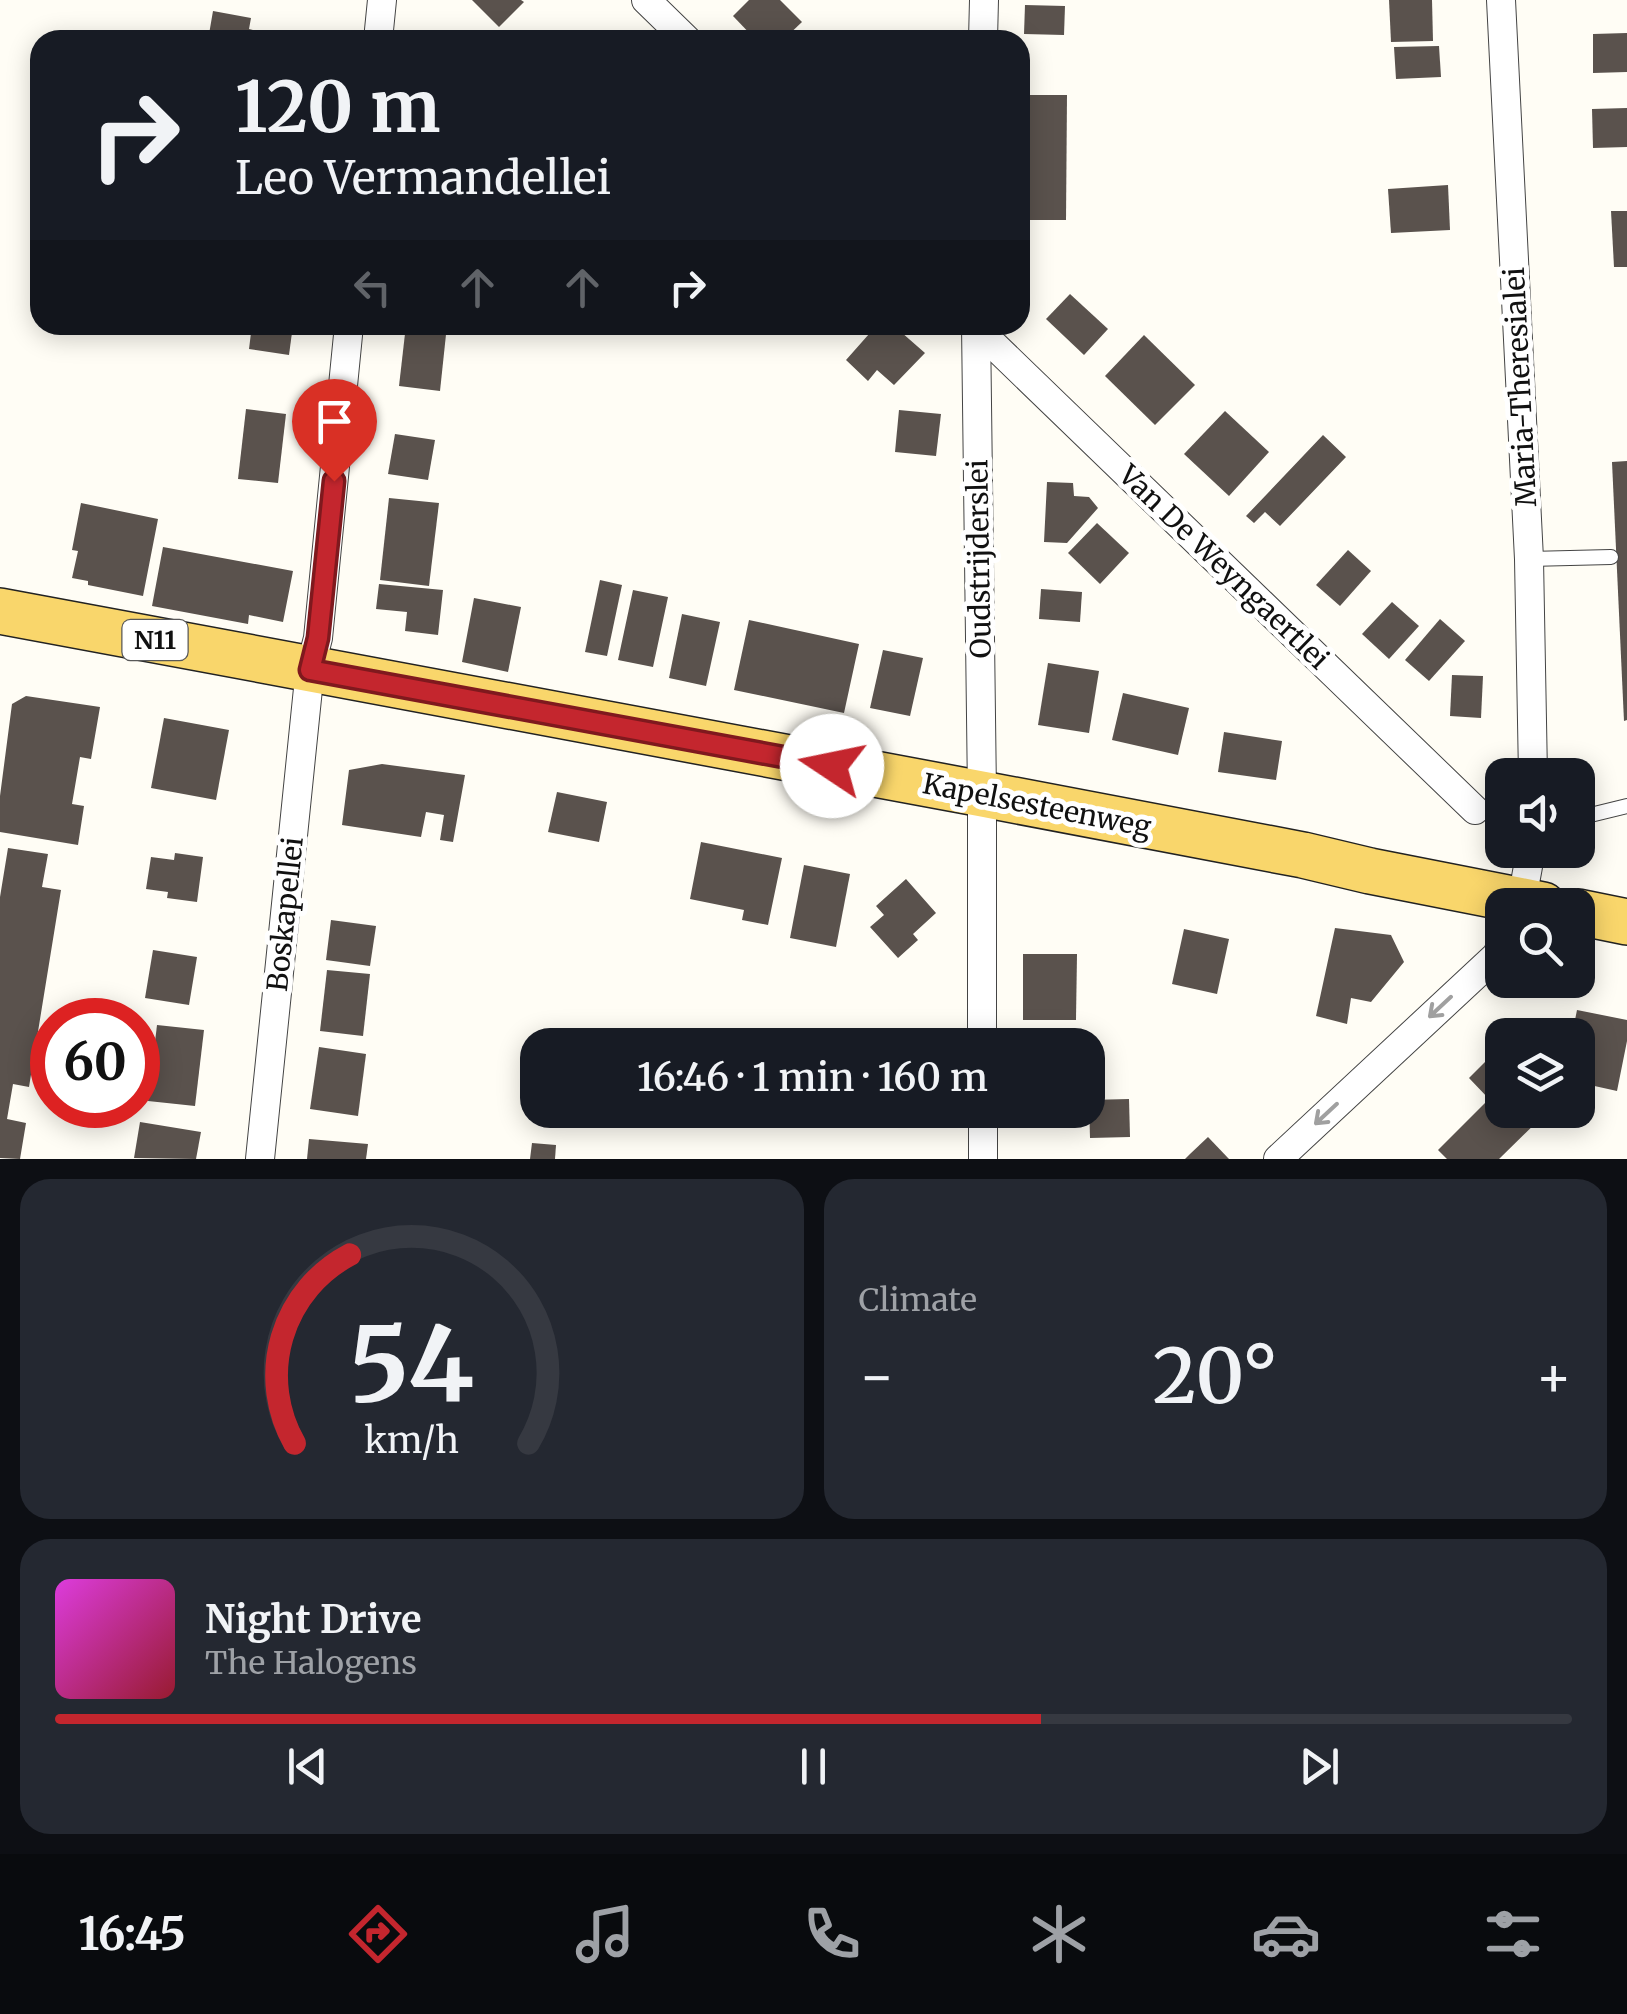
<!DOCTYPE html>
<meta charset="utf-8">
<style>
body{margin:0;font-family:Merriweather,serif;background:#242831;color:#f1f3f6;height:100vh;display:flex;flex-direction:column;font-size:38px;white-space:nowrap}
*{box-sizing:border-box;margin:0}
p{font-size:32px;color:#9ea1a6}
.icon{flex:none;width:55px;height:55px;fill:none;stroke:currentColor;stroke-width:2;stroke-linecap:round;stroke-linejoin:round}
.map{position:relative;height:1159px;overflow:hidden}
.side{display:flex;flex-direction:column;gap:20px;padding:20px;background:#0d0f14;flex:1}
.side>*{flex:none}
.top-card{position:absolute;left:30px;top:30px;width:1000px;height:305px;border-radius:30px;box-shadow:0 5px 25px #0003;background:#171b24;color:#f1f3f6;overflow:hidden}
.tools{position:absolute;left:1485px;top:758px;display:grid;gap:20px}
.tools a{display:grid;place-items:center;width:110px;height:110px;border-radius:20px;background:#171b24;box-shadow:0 5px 25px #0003;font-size:50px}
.speed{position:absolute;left:30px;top:998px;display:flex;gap:20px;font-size:50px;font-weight:700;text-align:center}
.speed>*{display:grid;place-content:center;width:130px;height:130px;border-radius:50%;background:#171b24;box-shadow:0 5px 25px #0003;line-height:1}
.speed .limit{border:15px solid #d22;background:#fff;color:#111}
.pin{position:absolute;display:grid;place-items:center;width:85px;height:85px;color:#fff;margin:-102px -42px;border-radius:50% 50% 50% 0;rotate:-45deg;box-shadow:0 0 10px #0007}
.pin .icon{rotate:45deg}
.me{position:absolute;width:110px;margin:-55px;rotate:281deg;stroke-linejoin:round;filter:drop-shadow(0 0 8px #0008)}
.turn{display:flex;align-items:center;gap:35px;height:210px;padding:0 40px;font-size:45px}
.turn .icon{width:130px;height:130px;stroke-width:2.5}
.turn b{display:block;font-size:70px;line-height:85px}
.lanes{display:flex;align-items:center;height:95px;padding:0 40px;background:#0003;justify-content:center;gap:50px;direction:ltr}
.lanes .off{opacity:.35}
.big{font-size:75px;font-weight:600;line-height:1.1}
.side .card{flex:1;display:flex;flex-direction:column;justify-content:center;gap:15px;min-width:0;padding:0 35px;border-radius:30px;background:#242831}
.side .dial{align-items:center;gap:0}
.dial svg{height:260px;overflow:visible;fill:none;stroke:#363941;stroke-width:7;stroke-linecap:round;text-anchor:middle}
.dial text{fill:#f1f3f6;stroke:none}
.song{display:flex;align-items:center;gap:30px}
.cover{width:120px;height:120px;border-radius:15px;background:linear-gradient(135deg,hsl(300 70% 55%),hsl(350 70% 35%))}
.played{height:10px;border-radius:5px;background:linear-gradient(90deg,#c4262e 65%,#363941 65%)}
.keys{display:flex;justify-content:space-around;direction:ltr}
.heat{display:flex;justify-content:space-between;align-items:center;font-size:55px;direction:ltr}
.side .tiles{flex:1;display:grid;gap:20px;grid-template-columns:1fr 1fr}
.card:last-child{grid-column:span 2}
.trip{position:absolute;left:520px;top:1028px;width:585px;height:100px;border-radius:30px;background:#171b24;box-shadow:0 5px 25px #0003;font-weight:600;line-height:100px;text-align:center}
.menu{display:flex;height:160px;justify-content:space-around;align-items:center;background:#090b0e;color:#9ea1a6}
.menu .icon{width:70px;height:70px}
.menu .current{color:#c4262e}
.menu b{font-size:45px;color:#f1f3f6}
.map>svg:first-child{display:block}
.building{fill:#5a524d}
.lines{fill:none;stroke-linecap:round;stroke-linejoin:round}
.lane-casing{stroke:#444;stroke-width:16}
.street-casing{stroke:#444;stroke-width:30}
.primary-casing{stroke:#222;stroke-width:48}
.lane{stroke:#fff;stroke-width:14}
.street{stroke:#fff;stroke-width:28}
.primary{stroke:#f9d66b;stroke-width:45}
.oneway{stroke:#a0a0a0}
.route-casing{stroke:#7f191e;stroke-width:25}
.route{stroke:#c4262e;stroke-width:18}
.labels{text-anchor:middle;stroke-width:10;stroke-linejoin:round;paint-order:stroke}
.shield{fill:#fff;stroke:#585858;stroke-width:2.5}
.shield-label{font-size:25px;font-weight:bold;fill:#111}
.street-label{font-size:28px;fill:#111;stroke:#fff}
</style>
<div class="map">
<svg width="1627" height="1159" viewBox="0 0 1627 1159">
<rect width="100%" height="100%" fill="#fffdf5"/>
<g class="building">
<polygon points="472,0 521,0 524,2 499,27"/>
<polygon points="749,0 780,0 802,22 783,40 756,40 733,16"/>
<polygon points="1389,0 1432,0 1433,41 1391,42"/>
<polygon points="1025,5 1065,6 1064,35 1024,34"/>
<polygon points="213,11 251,18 249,29 293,40 208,40"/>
<polygon points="1627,33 1627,72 1593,73 1593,34"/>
<polygon points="1439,46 1441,77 1396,79 1394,47"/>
<polygon points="1025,95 1067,95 1066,220 1025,220"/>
<polygon points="1627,108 1627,147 1593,148 1592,109"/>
<polygon points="1448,185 1450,230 1391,233 1388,189"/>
<polygon points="1611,211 1627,211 1627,267 1614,267"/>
<polygon points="1070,294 1108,329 1084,355 1046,319"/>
<polygon points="252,325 293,325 289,355 249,349"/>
<polygon points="406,325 447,325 440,391 399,386"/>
<polygon points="877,325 893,325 925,353 894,385 877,370 868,381 846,360"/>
<polygon points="1144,335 1195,385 1155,425 1105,376"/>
<polygon points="246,409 286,414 278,483 238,479"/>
<polygon points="899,410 941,414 936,456 895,452"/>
<polygon points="1225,411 1269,452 1229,496 1184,454"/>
<polygon points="395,434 435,440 428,480 388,474"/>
<polygon points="1323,435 1346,457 1280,526 1265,512 1254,523 1246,516"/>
<polygon points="1627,461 1627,720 1624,721 1612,462"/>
<polygon points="1047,482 1073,483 1074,496 1089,497 1098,508 1067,543 1044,542"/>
<polygon points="389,498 439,503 429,586 380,580"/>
<polygon points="81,503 158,519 143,596 88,585 88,581 72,578 78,551 72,550"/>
<polygon points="1097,523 1129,553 1100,584 1068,553"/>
<polygon points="163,547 293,571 283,622 249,615 248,624 152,606"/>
<polygon points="1348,550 1371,571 1340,606 1316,585"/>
<polygon points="600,580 622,585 607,656 585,652"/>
<polygon points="379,584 443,590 438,635 405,631 407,612 376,609"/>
<polygon points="1041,589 1082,592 1080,622 1039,619"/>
<polygon points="633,590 668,597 653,667 618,660"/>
<polygon points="474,598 521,607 508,672 462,662"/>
<polygon points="1392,602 1419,626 1389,659 1362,634"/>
<polygon points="682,614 720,622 706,686 669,678"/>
<polygon points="1440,619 1465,641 1429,681 1405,660"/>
<polygon points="749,620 859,644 844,713 734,690"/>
<polygon points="883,650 923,658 910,716 870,708"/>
<polygon points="1048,663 1099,671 1089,733 1038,725"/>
<polygon points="1452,675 1483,676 1481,718 1450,716"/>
<polygon points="1123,693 1189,708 1178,755 1112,740"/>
<polygon points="26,696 100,707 91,759 80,757 72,804 84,806 78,845 0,832 0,796 12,704"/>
<polygon points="164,718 229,730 216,800 151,788"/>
<polygon points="1224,732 1282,741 1276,780 1218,772"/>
<polygon points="382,764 465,775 453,842 440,840 444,815 426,812 421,837 342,825 349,770"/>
<polygon points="557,792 607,802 599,842 548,832"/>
<polygon points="701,842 782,858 768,925 742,920 744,910 690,899"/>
<polygon points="8,848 48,854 42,887 61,890 29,1087 13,1084 7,1119 26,1123 20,1159 0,1158 0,897"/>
<polygon points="175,853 203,857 197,902 167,898 168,892 146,889 151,857 174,860"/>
<polygon points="804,865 850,874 836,947 790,938"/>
<polygon points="906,879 936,913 913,934 918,940 898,958 870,927 884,915 876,906"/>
<polygon points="331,920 376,926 370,966 326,960"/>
<polygon points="1335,928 1391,935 1404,962 1371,1002 1351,998 1347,1024 1316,1016"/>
<polygon points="1184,929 1229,939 1217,994 1172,984"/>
<polygon points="153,950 197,957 189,1005 145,998"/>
<polygon points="1023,954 1077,954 1076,1020 1023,1020"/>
<polygon points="327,970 370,974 363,1036 320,1031"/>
<polygon points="1577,1010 1627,1020 1627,1041 1617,1091 1581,1083 1586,1061 1578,1059 1578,1035 1572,1035"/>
<polygon points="157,1025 204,1030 195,1106 148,1101"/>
<polygon points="319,1047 366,1054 358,1116 310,1109"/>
<polygon points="1489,1058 1502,1072 1502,1110 1539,1110 1544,1115 1499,1159 1447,1159 1438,1150 1489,1099 1469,1078"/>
<polygon points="1129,1099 1130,1137 1090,1138 1089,1100"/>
<polygon points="873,1110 931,1110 931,1123 873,1122"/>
<polygon points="140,1122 201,1132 196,1159 134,1158"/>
<polygon points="1208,1137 1229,1159 1185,1159 1190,1154"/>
<polygon points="309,1139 368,1144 366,1159 307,1159"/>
<polygon points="532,1143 556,1145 555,1159 530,1159"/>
</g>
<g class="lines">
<defs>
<g id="lane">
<polyline points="1529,559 1611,557"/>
<polyline points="1578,818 1627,806"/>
</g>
<g id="street">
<polyline points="646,0 687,40"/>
<polyline points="1501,0 1529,559 1533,775"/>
<polyline points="378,40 382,0"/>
<polyline points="983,40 984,0"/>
<polyline points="973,325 1475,810"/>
<polyline points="976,325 982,794 982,1045"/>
<polyline points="1521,905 1531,850"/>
<polyline points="983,1110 983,1159"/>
<polyline points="260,1159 310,669 318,638 349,325"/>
<polyline points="1278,1159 1497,955 1502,943"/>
</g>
<g id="primary">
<polyline points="0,611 982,794 1303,855 1370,871 1543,905"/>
<polyline points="1578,912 1627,922"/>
</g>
</defs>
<use href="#lane" class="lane-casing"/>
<use href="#street" class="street-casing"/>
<use href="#primary" class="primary-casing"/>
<use href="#lane" class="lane"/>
<use href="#street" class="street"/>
<use href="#primary" class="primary"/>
</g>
<defs><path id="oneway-shaft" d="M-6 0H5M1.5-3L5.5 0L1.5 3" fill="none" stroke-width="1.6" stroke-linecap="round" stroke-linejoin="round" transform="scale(2.5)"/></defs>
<g class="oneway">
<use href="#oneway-shaft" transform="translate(1440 1007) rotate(137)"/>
<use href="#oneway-shaft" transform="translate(1326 1114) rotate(137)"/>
</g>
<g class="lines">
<defs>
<polyline id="route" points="334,481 318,638 310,670 832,766"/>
</defs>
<use href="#route" class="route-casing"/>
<use href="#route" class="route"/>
</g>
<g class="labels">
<rect class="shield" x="122.5" y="620" width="65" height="40" rx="8"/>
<g class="shield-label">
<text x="155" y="649">N11</text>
</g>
<g class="street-label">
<text transform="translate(1520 387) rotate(-93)" y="10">Maria-Theresialei</text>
<text transform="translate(979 559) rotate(-91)" y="10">Oudstrijderslei</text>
<text transform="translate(1224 567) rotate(44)" y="10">Van De Weyngaertlei</text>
<text transform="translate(1037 805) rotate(11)" y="10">Kapelsesteenweg</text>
<text transform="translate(285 914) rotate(-84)" y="10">Boskapellei</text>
</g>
</g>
</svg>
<div class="tools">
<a><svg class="icon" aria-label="sound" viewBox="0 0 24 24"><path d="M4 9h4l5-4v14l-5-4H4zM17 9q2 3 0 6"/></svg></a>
<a><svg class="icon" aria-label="search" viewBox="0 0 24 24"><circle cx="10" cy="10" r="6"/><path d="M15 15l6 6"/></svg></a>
<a><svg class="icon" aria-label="layers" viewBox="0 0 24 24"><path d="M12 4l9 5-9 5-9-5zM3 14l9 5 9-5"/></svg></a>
</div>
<div class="speed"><div class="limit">60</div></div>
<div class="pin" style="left:334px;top:481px;background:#d93025"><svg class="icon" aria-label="arrive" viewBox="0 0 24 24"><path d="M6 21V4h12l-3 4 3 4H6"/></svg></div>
<svg class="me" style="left:832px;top:766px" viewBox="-20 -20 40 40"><circle r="19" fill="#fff"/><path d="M0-13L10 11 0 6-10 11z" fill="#c4262e"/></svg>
<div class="trip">16:46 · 1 min · 160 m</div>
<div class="top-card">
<div class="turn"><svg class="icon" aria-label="right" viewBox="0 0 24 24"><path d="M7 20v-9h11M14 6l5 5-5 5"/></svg><div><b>120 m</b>Leo Vermandellei</div></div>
<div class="lanes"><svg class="icon off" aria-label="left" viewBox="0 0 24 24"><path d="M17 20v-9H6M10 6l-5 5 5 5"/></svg><svg class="icon off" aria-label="ahead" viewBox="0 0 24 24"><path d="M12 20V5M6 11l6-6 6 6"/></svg><svg class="icon off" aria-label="ahead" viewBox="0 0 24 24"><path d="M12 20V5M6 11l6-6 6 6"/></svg><svg class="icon" aria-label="right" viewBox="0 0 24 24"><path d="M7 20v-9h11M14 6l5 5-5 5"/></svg></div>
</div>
</div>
<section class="side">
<div class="tiles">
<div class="card dial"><svg viewBox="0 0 100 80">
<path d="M14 69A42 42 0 1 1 86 69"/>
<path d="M14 69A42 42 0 0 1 31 11" stroke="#c4262e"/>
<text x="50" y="56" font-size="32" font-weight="700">54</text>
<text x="50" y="72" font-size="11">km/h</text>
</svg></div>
<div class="card"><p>Climate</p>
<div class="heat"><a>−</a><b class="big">20°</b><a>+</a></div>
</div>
<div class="card">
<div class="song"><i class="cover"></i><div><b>Night Drive</b><p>The Halogens</p></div></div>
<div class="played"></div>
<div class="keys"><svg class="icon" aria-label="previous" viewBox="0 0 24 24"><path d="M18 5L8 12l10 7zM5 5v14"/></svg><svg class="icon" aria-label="pause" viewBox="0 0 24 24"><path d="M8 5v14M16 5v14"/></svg><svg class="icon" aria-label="next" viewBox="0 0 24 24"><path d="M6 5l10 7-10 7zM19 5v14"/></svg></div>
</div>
</div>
</section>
<nav class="menu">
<b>16:45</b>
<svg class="icon current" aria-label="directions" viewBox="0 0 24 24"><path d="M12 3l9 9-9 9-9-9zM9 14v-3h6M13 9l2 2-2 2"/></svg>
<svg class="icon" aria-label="music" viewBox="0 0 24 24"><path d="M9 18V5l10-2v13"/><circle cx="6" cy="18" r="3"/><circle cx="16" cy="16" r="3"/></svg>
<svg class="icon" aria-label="phone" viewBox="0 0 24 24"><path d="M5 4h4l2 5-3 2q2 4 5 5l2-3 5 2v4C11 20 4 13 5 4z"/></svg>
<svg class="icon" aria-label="climate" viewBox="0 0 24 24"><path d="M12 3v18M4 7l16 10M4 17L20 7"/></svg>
<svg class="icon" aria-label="car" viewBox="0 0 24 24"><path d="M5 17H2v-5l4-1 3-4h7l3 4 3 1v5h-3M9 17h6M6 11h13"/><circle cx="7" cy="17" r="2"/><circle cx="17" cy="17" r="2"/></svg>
<svg class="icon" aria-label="filters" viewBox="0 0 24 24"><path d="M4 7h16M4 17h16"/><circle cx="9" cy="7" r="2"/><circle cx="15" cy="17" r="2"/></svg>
</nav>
